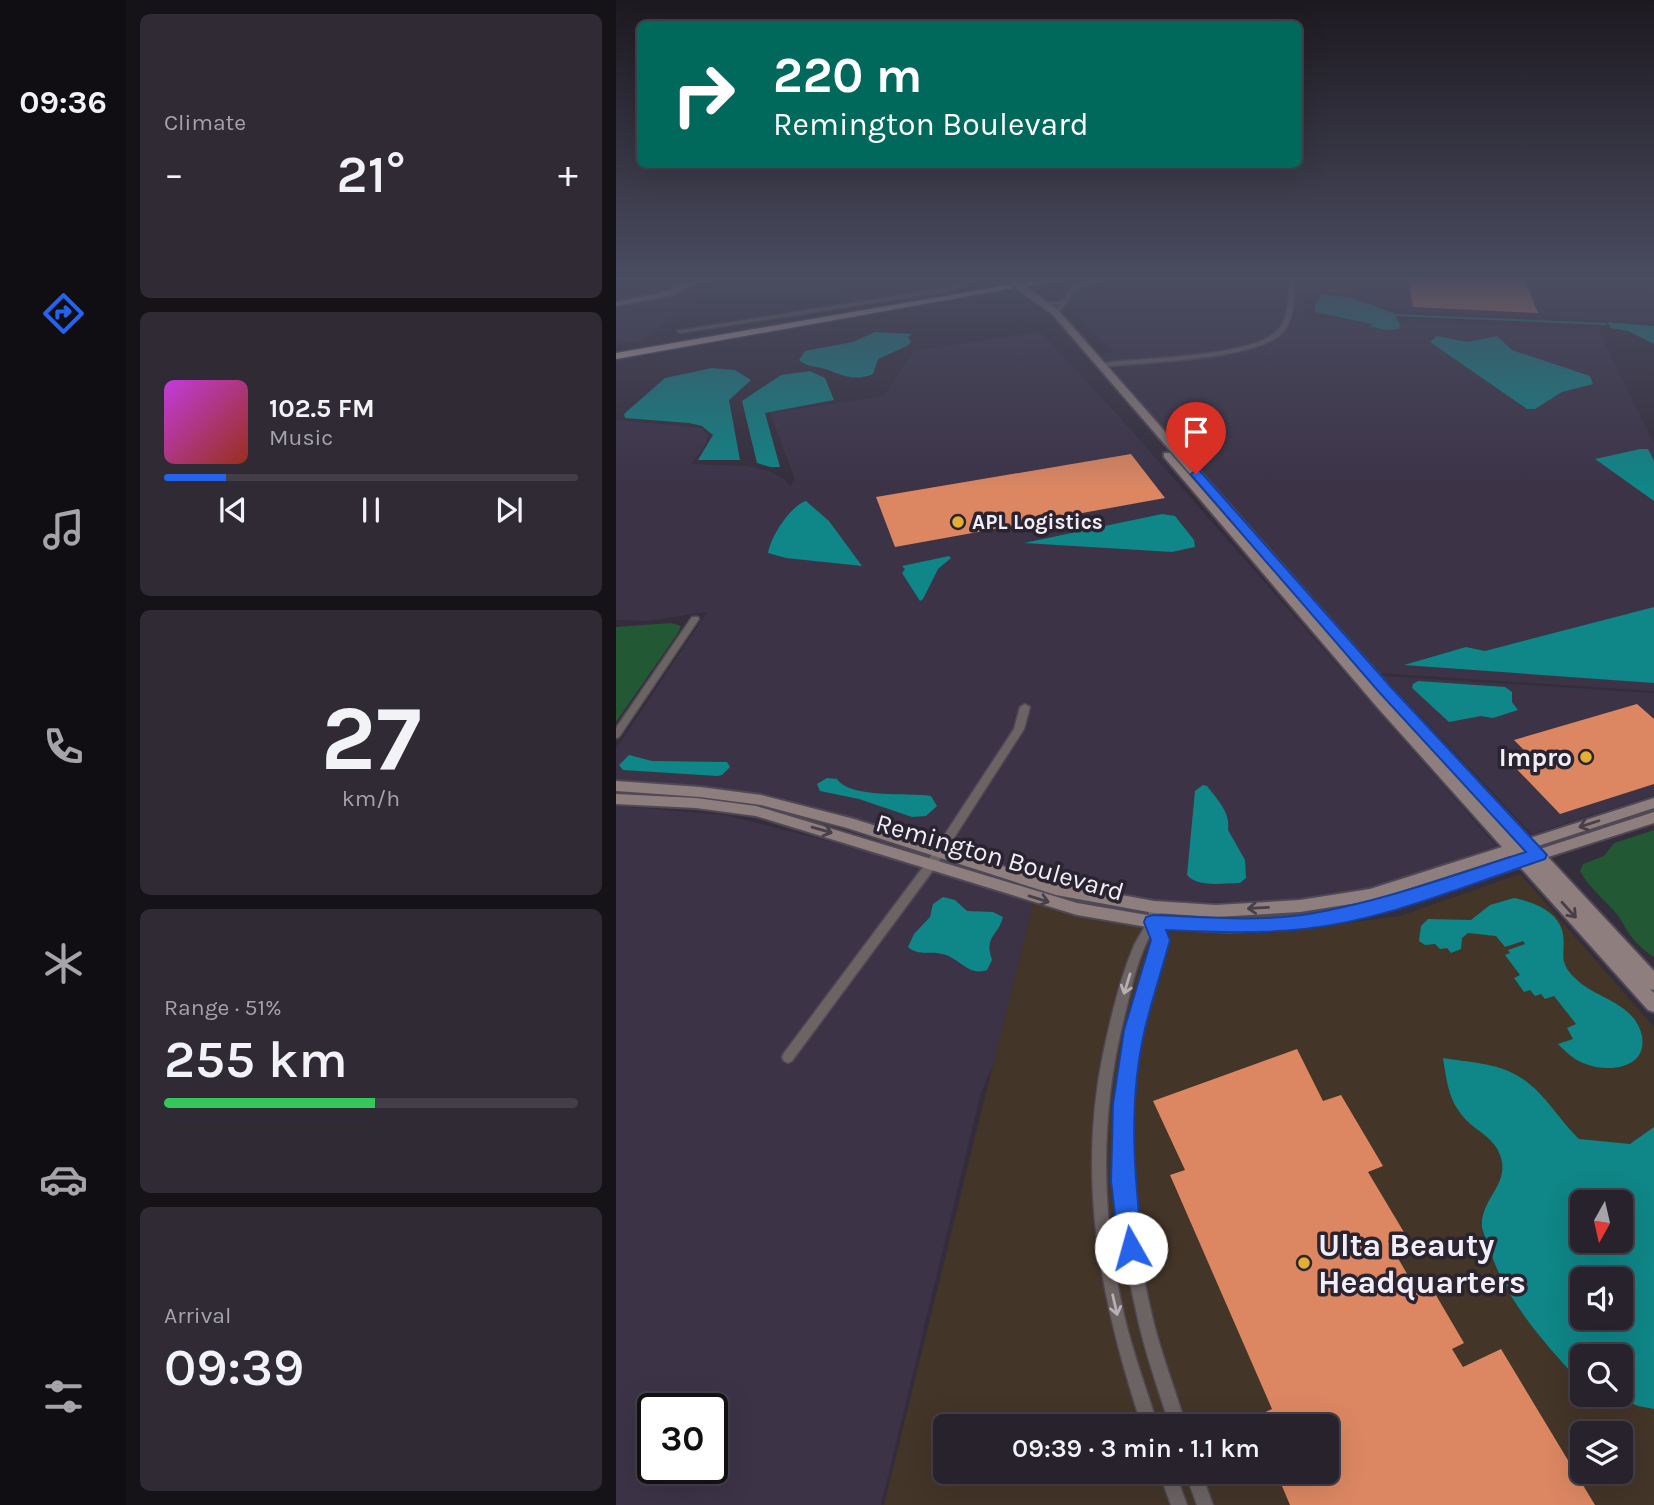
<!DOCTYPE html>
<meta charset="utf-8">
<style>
body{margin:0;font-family:Karla,sans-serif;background:#2f2a34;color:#f1f3f6;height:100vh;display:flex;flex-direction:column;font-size:26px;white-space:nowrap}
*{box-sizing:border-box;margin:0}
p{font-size:23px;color:#a4a4a9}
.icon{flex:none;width:38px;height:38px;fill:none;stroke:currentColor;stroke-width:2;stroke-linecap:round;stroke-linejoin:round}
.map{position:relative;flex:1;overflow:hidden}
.sheet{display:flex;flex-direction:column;gap:14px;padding:14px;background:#151318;width:490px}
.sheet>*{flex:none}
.top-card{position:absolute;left:21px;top:21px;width:665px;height:147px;border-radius:10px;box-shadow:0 7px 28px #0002,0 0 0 2px #433f48;background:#00695c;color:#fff;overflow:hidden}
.needle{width:46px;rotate:188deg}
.controls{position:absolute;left:954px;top:1190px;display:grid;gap:14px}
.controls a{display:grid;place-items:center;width:63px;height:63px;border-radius:10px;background:#27222c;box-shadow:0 7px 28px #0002,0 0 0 2px #433f48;font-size:35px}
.speed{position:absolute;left:21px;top:1393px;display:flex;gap:14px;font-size:35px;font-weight:700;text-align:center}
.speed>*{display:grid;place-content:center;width:91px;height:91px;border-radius:50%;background:#27222c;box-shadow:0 7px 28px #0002,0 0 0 2px #433f48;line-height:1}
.speed .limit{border:4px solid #111;border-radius:10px;background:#fff;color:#111}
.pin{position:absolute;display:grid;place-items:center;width:60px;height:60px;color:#fff;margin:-72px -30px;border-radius:50% 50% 50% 0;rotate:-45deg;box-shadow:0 0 7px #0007}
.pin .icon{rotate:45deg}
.me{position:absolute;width:77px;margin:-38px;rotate:353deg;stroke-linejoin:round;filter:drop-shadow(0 0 5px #0008)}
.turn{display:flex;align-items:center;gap:24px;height:147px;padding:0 21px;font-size:32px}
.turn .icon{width:91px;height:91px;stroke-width:2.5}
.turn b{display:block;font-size:49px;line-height:60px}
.big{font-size:52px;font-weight:600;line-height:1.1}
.sheet .widget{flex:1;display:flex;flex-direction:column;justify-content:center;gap:10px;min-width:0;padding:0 24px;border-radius:10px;background:#2f2a34}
.sheet .dial{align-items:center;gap:0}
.dial b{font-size:91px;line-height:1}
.song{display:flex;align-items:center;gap:21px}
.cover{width:84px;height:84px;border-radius:10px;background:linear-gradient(135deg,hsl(290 70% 55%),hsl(10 70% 35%))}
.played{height:7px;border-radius:4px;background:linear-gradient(90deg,#2563eb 15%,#433f48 15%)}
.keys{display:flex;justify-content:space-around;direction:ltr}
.heat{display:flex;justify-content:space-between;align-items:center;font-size:38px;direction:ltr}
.charge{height:10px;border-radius:5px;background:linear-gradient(90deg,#34c759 51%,#433f48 0)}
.trip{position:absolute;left:317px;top:1414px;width:406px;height:70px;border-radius:10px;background:#27222c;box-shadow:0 7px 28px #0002,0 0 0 2px #433f48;font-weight:600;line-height:70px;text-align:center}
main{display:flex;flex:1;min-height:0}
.tabs{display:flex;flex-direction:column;width:126px;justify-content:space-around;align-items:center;background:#100e12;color:#a4a4a9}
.tabs .icon{width:49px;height:49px}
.tabs .on{color:#2563eb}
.tabs b{font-size:32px;color:#f1f3f6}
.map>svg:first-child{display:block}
.commercial{fill:#433528;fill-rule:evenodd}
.built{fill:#3c3347;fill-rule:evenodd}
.green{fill:#225833}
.water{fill:#0f8687;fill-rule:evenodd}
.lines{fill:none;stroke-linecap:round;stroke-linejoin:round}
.stream{stroke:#0f8687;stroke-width:2}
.building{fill:#dc8762}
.street-casing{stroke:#4f4855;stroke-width:3}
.secondary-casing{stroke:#4f4855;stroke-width:4}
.highway-casing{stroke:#4f4855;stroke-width:3}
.street{fill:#6c6363;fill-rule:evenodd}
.secondary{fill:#8e7f7e;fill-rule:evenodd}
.highway{fill:#bea8a7;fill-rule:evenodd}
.secondary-bridge-casing{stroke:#4f4855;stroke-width:10;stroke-linecap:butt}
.secondary-bridge{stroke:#8e7f7e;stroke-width:8}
.oneway{stroke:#483f48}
.oneway2{stroke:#b6afb4}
.route{fill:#2563eb;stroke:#184099;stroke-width:2}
.poi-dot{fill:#e2af34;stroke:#2a2431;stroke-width:2.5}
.labels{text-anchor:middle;stroke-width:7;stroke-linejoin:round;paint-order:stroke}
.far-poi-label{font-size:21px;font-weight:bold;fill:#f2eef7;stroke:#2a2431;text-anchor:start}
.poi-label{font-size:26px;font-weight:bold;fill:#f2eef7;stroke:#2a2431;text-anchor:end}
.street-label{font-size:26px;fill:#f2eef7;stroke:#2a2431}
.near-poi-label{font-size:32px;font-weight:bold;fill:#f2eef7;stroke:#2a2431;text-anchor:start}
</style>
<main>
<nav class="tabs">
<b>09:36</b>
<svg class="icon on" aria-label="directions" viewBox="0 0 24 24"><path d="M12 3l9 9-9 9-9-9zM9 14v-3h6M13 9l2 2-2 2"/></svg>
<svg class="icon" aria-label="music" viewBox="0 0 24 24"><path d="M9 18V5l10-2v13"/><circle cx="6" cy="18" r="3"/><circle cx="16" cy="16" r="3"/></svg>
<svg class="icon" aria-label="phone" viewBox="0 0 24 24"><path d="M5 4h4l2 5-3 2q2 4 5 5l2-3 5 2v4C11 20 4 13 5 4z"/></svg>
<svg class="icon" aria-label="climate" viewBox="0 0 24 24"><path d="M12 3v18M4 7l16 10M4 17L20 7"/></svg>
<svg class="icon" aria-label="car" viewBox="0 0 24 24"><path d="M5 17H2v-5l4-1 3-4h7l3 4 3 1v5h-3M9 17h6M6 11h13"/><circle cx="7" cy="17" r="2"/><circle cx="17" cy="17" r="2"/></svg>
<svg class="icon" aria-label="filters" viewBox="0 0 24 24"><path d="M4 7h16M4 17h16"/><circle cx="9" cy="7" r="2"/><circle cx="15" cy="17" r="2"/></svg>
</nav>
<section class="sheet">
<div class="widget"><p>Climate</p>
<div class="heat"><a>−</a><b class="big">21°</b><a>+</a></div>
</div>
<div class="widget">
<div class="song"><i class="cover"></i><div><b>102.5 FM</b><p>Music</p></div></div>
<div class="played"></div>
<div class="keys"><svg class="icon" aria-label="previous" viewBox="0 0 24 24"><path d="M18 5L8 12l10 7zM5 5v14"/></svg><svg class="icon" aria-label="pause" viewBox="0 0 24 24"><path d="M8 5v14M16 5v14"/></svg><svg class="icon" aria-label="next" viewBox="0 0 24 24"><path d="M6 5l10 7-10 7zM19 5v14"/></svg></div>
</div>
<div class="widget dial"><b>27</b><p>km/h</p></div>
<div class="widget"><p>Range · 51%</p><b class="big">255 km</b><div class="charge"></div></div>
<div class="widget"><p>Arrival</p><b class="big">09:39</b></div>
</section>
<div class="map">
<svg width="1038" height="1505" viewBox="0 0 1038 1505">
<rect width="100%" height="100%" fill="#342d3b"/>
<path class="commercial" d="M904,874l134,153v478h-770l149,-602 138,29 97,1 132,-17zM966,1202h38v39h-38zM966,1279h38v39h-38zM966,1356h38v39h-38zM329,1426h381v46h-381zM966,1433h38v39h-38z"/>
<g class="built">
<polygon points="0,278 101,278 28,340 0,344"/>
<polygon points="209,278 354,278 328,289 239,303 206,282"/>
<polygon points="482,278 1038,278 1038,323 776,310 734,295 686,293 688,317 982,329 1038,444 1038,691 761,673 485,355 497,352 454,309 428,287"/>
<polygon points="424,332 501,414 880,846 750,890 669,902 546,901 466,887 241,820 147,796 61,785 0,782 0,749 91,612 31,621 0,620 0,420 86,428 91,435 91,442 75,464 131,466 153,471 168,479 174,487 179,479 154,413 268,396 297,351"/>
<polygon points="767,676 1038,693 1038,795 916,834"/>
<path d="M0,806l109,9 162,41 146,47 -39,159 -14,34 -99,409h-265zM37,1409h59v59h-59z"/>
</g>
<g class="green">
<polygon points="55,623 65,626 62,633 0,722 0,627"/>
<path d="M1038,830v127c-16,-10 -25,-22 -33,-37 -8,-14 -31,-30 -41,-49l3,-7 21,-8 10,-13z"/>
</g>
<g class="water">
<polygon points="705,294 734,297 777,313 785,326 782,329 769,330 753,326 757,324 699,312 699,306"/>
<polygon points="991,322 1038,326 1038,344 1012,331 995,328"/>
<path d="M259,332l37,2 -4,3 3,5 -4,4 -29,13 -5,15c-19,8 -31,1 -48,-5 -9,-3 -19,-2 -26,-9l6,-9 48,-9z"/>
<polygon points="821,336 851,342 881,336 896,350 974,376 977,384 946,392 919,409 911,409 814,342"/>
<polygon points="96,368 119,370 135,380 113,400 124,460 82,460 97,435 86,426 73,423 9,418 8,414 49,378"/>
<polygon points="194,371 209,378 218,400 149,413 164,467 154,467 141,463 126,401 165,375"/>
<polygon points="1024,449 1032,449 1038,461 1038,501 979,459"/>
<path d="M190,501l23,20 33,45 -76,-8 -18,-5c2,-15 22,-47 38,-52z"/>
<polygon points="546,514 559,516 578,540 579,547 556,552 408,543"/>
<polygon points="333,556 335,558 322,569 307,599 304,601 286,573 289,569 286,566"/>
<polygon points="1038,607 1038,683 788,665 850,647 869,651"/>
<polygon points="802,681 889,687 896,692 896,702 902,710 877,718 865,716 833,722 796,688 797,684"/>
<polygon points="13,755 36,761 111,762 114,767 106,775 101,776 7,770 3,765"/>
<path d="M211,778l10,1c13,20 71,13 94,17l6,10 -11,10 -14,1 -53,-18 -39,-8 -3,-7z"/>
<path d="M587,785l4,1c10,13 24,27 21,44l17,30 1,18 -6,5c-16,0 -42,5 -53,-8l8,-84z"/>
<path d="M327,897l12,3 12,11 26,1 10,5c-5,20 -19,18 -11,43l-5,10c-18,6 -25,-9 -41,-15 -13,-5 -27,2 -38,-8l6,-13 16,-17 3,-13z"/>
<path d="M898,898c19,4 45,13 49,36 3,19 -6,27 12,44 20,21 60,24 67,58 6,34 -37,37 -59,27 -10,-4 -17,-11 -25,-19l15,-5 -6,-11 9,-4 -22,-28 -9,3 -4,-5 -6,2 -5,-6 -6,2 -10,-14 6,-3 -15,-20 5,-2 -2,-3 17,-6 -2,-3 -18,6 -9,-11 -28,-3 -6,5 -1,11 -10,4 -4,-5 -7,1 -5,-5 -10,1 -6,-4 2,-15 7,-7 43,1 19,-15z"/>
<path d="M827,1058c24,4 54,5 75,18 25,14 41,44 61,63l51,5 24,-17v282l-16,-3 -26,-11h8v-39h-38v25l-4,-1c-36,-40 -73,-80 -89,-133 -2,-6 -6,-14 -7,-20 -2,-26 24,-40 20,-65 -4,-25 -29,-31 -41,-48 -13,-16 -15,-37 -18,-56zM966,1202h38v39h-38zM966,1279h38v39h-38z"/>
</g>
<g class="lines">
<polyline class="stream" points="778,315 990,324"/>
</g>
<g class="building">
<polygon points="792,278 908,278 922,313 797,307"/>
<polygon points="515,454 549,498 279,547 260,497"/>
<polygon points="1021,704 1038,719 1038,784 944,814 892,760 912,754 898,740"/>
<polygon points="681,1049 707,1101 725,1095 767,1166 752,1172 789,1234 772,1241 801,1291 814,1285 848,1343 836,1349 847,1367 885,1349 979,1505 674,1505 660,1472 710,1472 710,1426 641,1426 637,1418 656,1409 554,1175 569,1170 537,1101"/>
</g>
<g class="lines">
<defs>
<g id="street">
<polygon points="352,278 358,278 351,285 332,291 64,333 61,331 331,288 347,283"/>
<path d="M481,278h14l-21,5 -12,4 -5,4 -6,12 -10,10 -5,-1 8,-8 -17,2 -3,-2 23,-3c6,-16 19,-20 34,-23z"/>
<path d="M673,278h5c0,17 1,39 -10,53 -24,30 -144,31 -183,36l-3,-2c11,-4 25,-4 37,-5 31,-3 130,-6 146,-34 8,-14 8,-32 8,-48z"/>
<polygon points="76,617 82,617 83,619 3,737 0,738 0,728"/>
<polygon points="409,704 414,707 408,729 318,869 176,1061 172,1063 168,1061 166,1057 168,1053 310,863 398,729 404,707"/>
<path d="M538,903l4,1 2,3 -1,15 8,18c-14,46 -30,92 -36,140 -9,81 4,165 23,244 9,35 22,68 32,102h-16c-11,-34 -23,-68 -31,-102 -18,-79 -31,-163 -20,-244 6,-48 22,-94 36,-140l-3,-8c-15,26 -21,58 -28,86 -25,100 -23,202 1,301 9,37 22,72 33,107h-16c-41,-124 -66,-246 -38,-376 7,-33 16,-71 29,-102 4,-10 12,-19 15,-29 1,-5 0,-10 2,-15z"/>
<polygon points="543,1472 559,1472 571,1505 555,1505"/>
<polygon points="569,1472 585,1472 597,1505 581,1505"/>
</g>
<g id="secondary">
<polygon points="81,278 91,278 57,295 0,306 0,302 52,291"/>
<polygon points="411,292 417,292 442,310 773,686 914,838 1038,798 1038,808 922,846 924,849 1038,812 1038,823 932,857 1038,971 1038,990 1034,989 1038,993 1038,1012 1032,1010 904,867 766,912 690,927 615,932 537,928 461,915 140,816 80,808 0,804 0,794 80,798 140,806 461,903 537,916 615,920 690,915 766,900 896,858 894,856 754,901 684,912 600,917 538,913 440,895 231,828 145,805 84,797 0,791 0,781 84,787 145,795 238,819 440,883 538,901 600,905 684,900 754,889 886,847 761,707 548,457 548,453 554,453 771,701 867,806 763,692 436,314 411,296"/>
</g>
<polygon id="highway" points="432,278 454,278 0,359 0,353"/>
</defs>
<use href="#street" class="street-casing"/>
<use href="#secondary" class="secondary-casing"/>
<use href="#highway" class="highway-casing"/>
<use href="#street" class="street"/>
<use href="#secondary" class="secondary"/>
<use href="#highway" class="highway"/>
<defs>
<polyline id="secondary-bridge" points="394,278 414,294"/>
</defs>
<use href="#secondary-bridge" class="secondary-bridge-casing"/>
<use href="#secondary-bridge" class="secondary-bridge"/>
</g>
<defs><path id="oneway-shaft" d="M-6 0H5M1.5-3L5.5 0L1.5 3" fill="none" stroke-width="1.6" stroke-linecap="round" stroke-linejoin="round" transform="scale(1.75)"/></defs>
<g class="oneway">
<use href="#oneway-shaft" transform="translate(973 824) rotate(162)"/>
<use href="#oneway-shaft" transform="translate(206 830) rotate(16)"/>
<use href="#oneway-shaft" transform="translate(423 899) rotate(17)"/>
<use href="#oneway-shaft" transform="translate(642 908) rotate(177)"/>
<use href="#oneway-shaft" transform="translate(953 910) rotate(48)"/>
</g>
<g class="oneway2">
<use href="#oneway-shaft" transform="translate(511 984) rotate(107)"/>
<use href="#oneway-shaft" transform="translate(499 1305) rotate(77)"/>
</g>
<linearGradient id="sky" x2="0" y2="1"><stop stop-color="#1d1920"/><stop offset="0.57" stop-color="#4a4c60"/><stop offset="1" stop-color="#4a4c60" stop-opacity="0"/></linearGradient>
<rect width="1038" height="489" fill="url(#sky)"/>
<path class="route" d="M580,470l4,1 190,215 157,169 -2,4c-78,26 -159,61 -241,70 -46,5 -92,3 -138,1l4,10c-8,30 -18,59 -25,89 -17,72 -11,147 -2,219l-4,9 -8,3 -9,-3 -3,-9 -8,-67 2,-77 11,-74 27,-90 -7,-18 2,-5 7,-2c51,2 105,7 156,-1 74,-13 145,-39 217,-62l-147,-160 -187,-216 -1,-2z"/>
<g class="poi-dot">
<circle cx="342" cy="522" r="7"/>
<circle cx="970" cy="757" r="7"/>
<circle cx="688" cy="1263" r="7"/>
</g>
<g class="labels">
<g class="far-poi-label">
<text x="356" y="529">APL Logistics</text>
</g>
<g class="poi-label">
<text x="956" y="766">Impro</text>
</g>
<g class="street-label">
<text transform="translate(384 857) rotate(16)" y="9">Remington Boulevard</text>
</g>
<g class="near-poi-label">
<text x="702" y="1256">Ulta Beauty<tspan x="702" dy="37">Headquarters</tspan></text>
</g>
</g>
</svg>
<div class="controls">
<a><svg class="needle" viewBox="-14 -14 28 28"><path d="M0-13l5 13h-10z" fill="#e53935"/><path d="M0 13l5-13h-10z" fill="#a4a4a9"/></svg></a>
<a><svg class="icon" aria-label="sound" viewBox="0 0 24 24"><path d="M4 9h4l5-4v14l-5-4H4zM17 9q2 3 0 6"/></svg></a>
<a><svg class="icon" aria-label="search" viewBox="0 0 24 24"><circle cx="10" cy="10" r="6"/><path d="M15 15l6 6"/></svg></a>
<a><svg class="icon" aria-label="layers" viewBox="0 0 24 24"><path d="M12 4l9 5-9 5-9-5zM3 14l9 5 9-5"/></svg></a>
</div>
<div class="speed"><div class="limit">30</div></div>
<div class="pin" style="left:580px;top:474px;background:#d93025"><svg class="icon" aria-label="arrive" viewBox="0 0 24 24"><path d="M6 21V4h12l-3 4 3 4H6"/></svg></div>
<svg class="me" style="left:515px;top:1248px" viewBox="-20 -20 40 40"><circle r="19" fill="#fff"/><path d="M0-13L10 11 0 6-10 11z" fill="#2563eb"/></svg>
<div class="trip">09:39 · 3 min · 1.1 km</div>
<div class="top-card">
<div class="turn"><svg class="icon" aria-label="right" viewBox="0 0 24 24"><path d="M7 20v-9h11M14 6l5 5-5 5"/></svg><div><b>220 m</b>Remington Boulevard</div></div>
</div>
</div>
</main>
